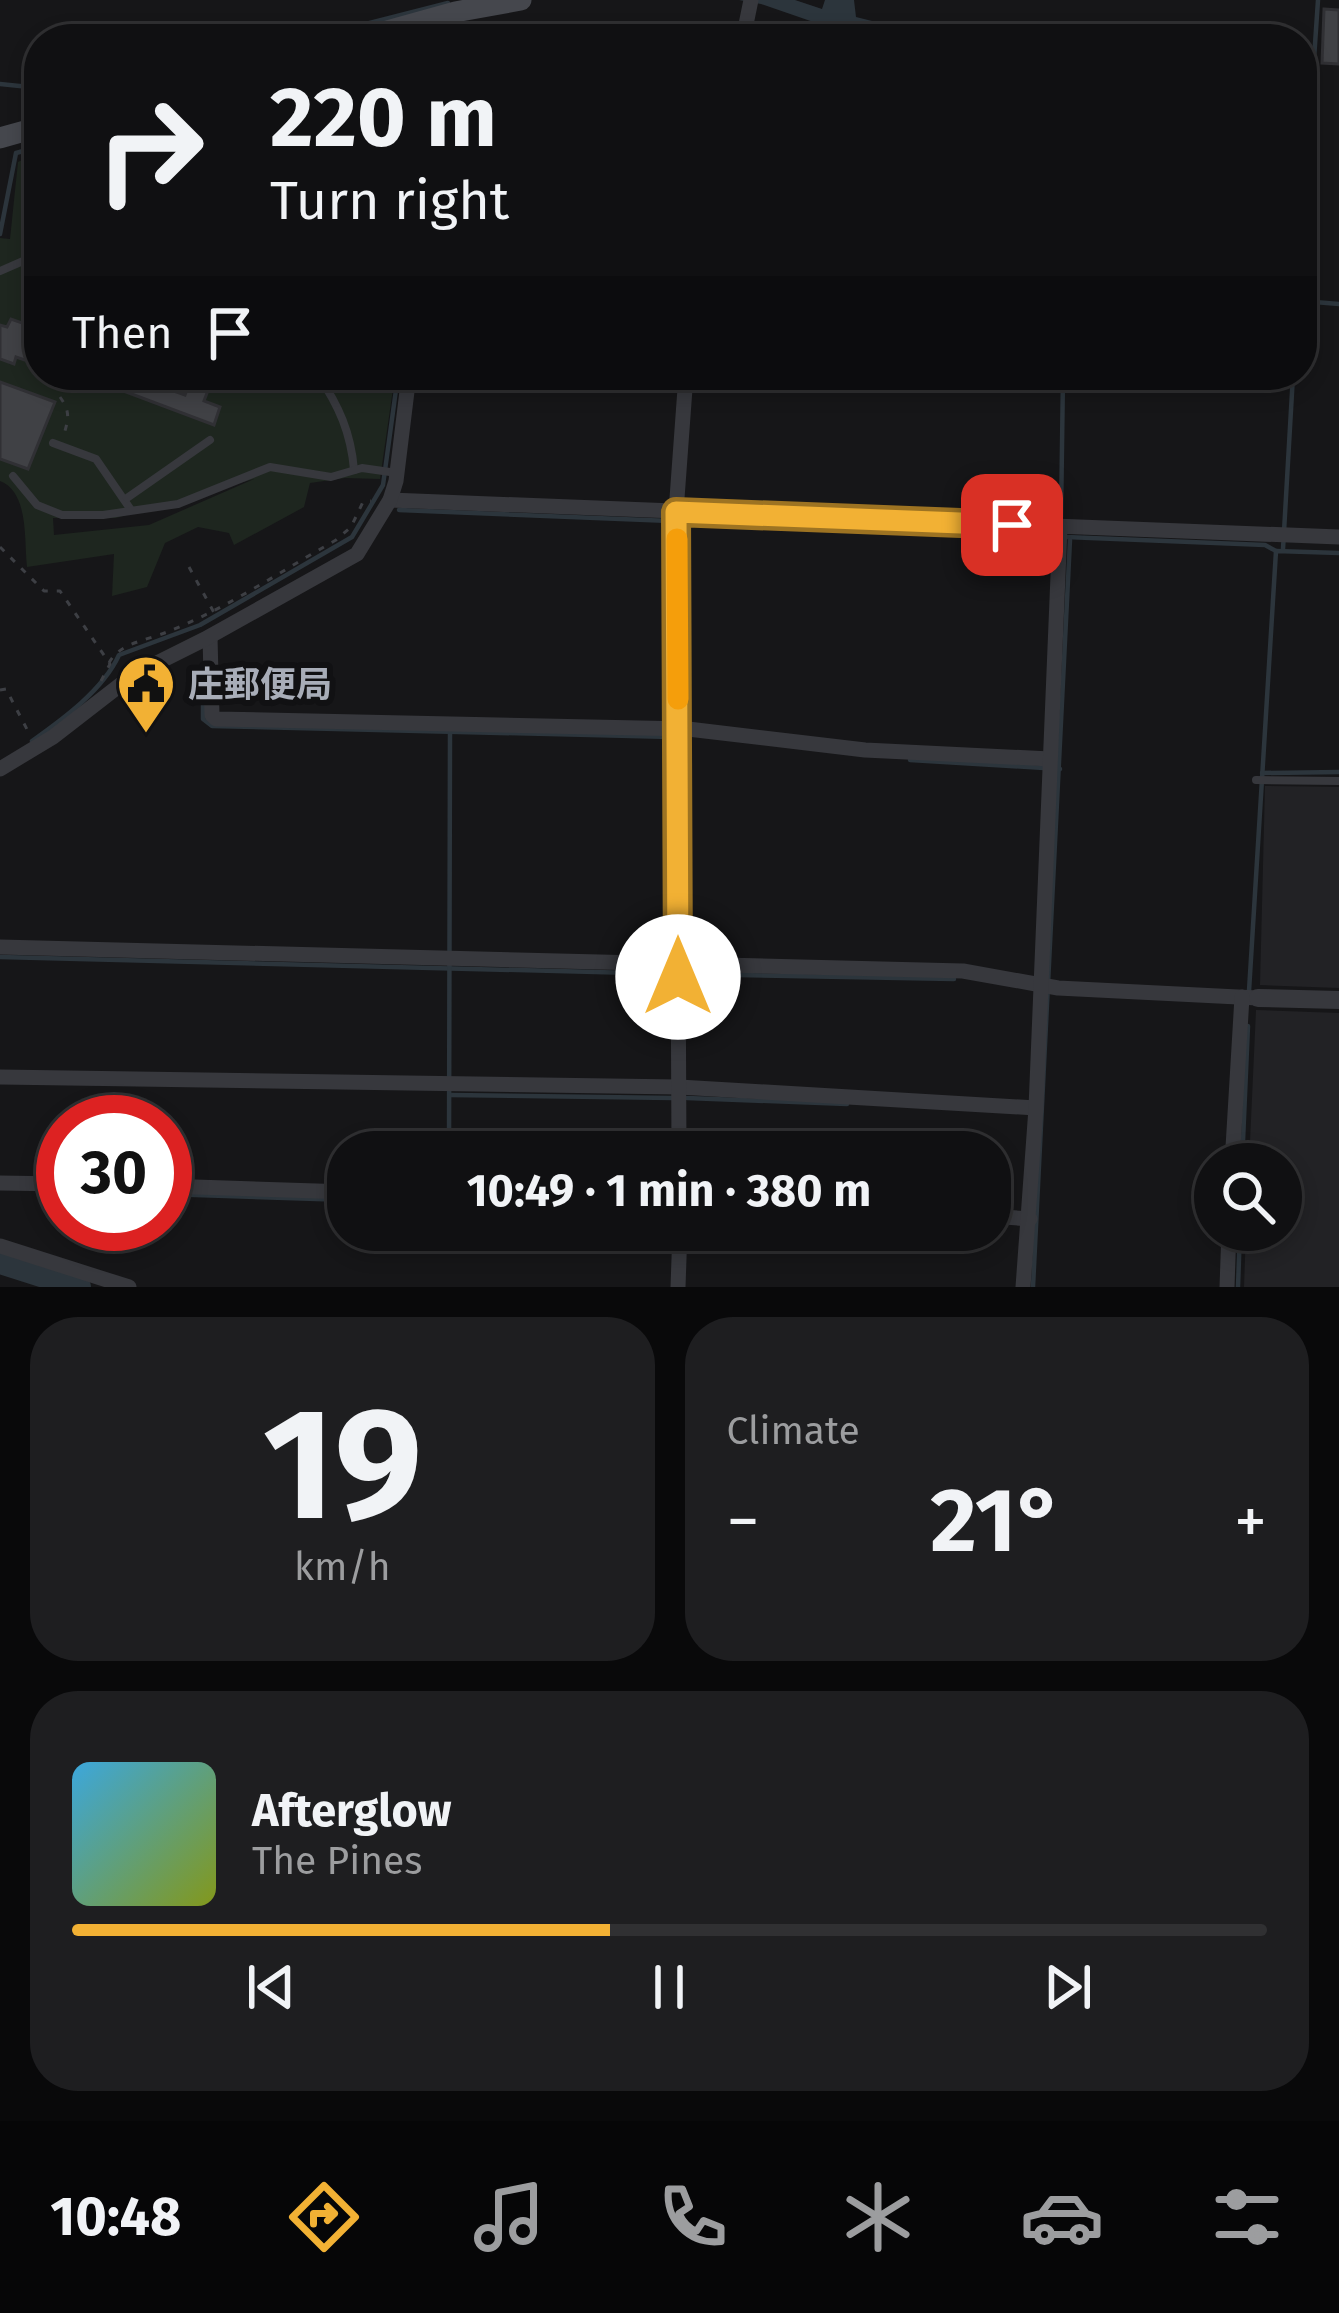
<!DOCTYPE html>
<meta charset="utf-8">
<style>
body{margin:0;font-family:"Fira Sans","Noto Sans JP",sans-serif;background:#1e1e20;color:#f1f3f6;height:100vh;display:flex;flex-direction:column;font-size:45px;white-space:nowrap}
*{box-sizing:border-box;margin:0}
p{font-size:39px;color:#9c9d9f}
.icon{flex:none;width:66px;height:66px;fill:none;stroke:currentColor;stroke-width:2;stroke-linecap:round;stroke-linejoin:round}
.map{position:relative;height:1287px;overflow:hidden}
.details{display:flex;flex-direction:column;gap:30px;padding:30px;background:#09090a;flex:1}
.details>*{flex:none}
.hud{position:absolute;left:24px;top:24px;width:1293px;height:366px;border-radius:48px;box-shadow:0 6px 18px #0003,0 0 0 3px #303032;background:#101012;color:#f1f3f6;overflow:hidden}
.buttons{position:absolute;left:1194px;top:1143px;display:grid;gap:24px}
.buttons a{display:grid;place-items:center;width:108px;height:108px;border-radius:50%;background:#101012;box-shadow:0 6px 18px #0003,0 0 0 3px #303032;font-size:60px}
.speed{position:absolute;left:36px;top:1095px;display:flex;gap:24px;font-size:60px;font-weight:700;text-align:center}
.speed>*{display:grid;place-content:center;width:156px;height:156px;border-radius:50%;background:#101012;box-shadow:0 6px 18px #0003,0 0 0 3px #303032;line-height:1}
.speed .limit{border:18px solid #d22;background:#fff;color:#111}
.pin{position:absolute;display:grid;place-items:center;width:102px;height:102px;color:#fff;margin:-51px;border-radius:24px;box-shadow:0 6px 18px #0006}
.me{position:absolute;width:132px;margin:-66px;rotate:0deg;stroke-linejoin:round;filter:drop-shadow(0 0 9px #0008)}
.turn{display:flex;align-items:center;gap:42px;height:252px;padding:0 48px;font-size:54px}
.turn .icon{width:156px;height:156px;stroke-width:2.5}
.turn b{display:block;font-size:84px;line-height:102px}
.then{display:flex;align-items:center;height:114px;padding:0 48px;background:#0003;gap:24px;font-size:45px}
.big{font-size:90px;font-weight:700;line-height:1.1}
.details .tile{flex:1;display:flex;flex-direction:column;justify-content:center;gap:18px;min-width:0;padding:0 42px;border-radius:48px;background:#1e1e20}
.details .dial{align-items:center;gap:0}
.dial b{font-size:156px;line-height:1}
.song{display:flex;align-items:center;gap:36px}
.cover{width:144px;height:144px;border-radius:18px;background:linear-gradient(135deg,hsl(200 70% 55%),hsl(70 70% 35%))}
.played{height:12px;border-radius:6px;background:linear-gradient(90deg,#f2b134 45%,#303032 45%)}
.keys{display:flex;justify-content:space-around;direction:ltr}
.heat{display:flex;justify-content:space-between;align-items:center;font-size:66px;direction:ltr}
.details .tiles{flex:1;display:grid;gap:30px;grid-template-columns:1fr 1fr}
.tile:last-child{grid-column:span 2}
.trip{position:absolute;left:327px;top:1131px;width:684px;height:120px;border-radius:48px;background:#101012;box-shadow:0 6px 18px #0003,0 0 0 3px #303032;font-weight:700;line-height:120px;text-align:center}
.dock{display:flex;height:192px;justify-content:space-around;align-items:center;background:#060607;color:#9c9d9f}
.dock .icon{width:84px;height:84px}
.dock .selected{color:#f2b134}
.dock b{font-size:54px;color:#f1f3f6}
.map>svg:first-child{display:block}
.built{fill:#222225}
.green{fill:#1e261f;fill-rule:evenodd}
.water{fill:#2c353c}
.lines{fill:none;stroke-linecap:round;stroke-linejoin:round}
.stream{stroke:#2c353c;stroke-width:4.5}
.river{stroke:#2c353c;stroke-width:24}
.building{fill:#404145;stroke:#303034;stroke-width:3}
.path{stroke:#3d3f44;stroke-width:3;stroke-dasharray:6 9;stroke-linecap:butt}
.service{stroke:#37383d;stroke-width:8}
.minor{stroke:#37383d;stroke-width:15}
.tertiary{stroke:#37383d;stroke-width:18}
.secondary{stroke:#45474d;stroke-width:21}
.route-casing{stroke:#9d7322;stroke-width:30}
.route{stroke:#f2b134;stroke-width:21}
.slow{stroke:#f59e0b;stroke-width:21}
.labels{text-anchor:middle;stroke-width:12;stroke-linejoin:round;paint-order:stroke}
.poi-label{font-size:36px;font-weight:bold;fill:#a8adb8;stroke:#111113;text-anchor:start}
</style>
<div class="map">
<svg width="1339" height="1287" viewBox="0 0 1339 1287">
<rect width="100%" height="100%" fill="#161618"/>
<g class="built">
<polygon points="1265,786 1339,787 1339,988 1260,985"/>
<polygon points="1256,1010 1339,1013 1339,1287 1244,1287 1246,1230 1281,1230 1281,1164 1249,1164"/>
</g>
<path class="green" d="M39,152v223h356l-15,104 -35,-1 -35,5 -6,24 -70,38 -5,-12 -31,-6 -33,16 -18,44 -35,9 2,-42 -87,13c-3,-27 2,-75 -27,-86v-243l10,1 8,-77zM254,479l-105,46 -95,10 -1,-17h63z"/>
<polygon class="water" points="739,0 795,0 822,9 825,0 854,0 856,17 892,26 890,37 854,28 851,35 761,4"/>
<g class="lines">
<g class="stream">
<polyline points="307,39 448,3"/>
<polyline points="427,39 440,39"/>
<polyline points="0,84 39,88"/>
<polyline points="0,234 16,153 34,148"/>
<polyline points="1302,237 1318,0"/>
<polyline points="1302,301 1339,304"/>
<polyline points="399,510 1265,545 1276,551"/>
<polyline points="1061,517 1063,375"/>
<polyline points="1283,549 1293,375"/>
<polyline points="203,668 203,719 212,726 672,737"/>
<path d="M32,741c31,-22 71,-51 87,-86l81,-30 152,-88 31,-52 15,-110"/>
<polyline points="910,760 1060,769"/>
<polyline points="1262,773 1339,772"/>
<polyline points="0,957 673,974"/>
<polyline points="684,974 954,979"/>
<polyline points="1249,991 1276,551 1339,553"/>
<polyline points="450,1095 673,1098"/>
<polyline points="687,1098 847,1104"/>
<polyline points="449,1152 450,733"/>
<polyline points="1242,1164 1248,1026"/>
<polyline points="165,1194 348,1200"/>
<polyline points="1033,1287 1070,540"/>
<polyline points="1238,1287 1240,1230"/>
</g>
<polyline class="river" points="0,1262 79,1287"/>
</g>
<g class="building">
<polygon points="1324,9 1339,10 1339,64 1322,63"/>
<polygon points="25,317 39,322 39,365 16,357 14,364 0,359 0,325 7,327 11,319 22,323"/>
<polygon points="81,375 130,375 185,395 192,375 214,375 204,401 220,407 214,425"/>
<polygon points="0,382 55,402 28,469 0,459"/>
</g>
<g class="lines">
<g class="path">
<path d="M60,397c10,14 9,21 4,37"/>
<polyline points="0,547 44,591 60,591 110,664 100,683"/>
<polyline points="189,567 217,618"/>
<path d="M109,663c10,-20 39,-23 58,-31 59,-23 114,-61 169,-92l15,-13 12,-25 8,-1"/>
<polyline points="0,690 6,689 30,735"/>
</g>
<g class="service">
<polyline points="33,134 39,156"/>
<polyline points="39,173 29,180 39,219"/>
<polyline points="0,271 39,254"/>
<path d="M318,375c21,31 33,58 36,95"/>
<polyline points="53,443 96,459 131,510"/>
<polyline points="13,476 37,505 62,515 103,515 178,504 270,467 331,477 362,468 397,473"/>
<polyline points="127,498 210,440"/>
<polyline points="1256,780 1339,781"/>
</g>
<g class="minor">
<polyline points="451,39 455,12"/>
<polyline points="743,39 751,0"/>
<polyline points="390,500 1339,537"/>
<polyline points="210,637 212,715 216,719 688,729 865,750 1050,759"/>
<polyline points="0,769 53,737 133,675 205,639 357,554 390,500 396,481 409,375"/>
<polyline points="0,947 963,971 1058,988 1258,998"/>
<polyline points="0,1077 679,1087 1036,1108"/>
<polyline points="679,1152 676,512 686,375"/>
<polyline points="1232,1164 1242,997"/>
<polyline points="0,1183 63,1184"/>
<polyline points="165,1186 348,1192"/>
<polyline points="990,1216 1030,1219"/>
<polyline points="0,1246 129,1287"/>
<polyline points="678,1287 680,1230"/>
<polyline points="1023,1287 1036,1108 1060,527"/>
<polyline points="1227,1287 1229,1230"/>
</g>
<polyline class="tertiary" points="1258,998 1339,1000"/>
<g class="secondary">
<polyline points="358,39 455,12 521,0"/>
<polyline points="0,138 39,127"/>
</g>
</g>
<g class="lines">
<defs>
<polyline id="route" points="678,977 676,512 1012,525"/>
</defs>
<use href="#route" class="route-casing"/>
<use href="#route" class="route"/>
<polyline class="slow" points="677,539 678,699"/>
</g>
<defs>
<symbol id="civic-pin" viewBox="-11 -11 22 30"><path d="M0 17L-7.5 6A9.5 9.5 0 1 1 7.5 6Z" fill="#f2b134" stroke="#111113"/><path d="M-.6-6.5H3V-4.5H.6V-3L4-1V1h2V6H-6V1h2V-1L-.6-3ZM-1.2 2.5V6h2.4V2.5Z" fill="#111"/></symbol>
</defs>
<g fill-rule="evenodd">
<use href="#civic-pin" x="113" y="651" width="66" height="90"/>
</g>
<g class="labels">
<g class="poi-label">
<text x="188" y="697">庄郵便局</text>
</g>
</g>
</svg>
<div class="buttons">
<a><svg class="icon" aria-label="search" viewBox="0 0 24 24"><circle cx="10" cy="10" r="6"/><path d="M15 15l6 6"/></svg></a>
</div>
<div class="speed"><div class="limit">30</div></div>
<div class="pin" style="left:1012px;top:525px;background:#d93025"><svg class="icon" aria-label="arrive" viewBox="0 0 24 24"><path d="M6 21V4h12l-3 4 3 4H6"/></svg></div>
<svg class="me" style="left:678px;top:977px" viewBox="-20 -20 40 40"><circle r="19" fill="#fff"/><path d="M0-13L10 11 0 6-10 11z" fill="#f2b134"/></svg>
<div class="trip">10:49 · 1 min · 380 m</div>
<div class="hud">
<div class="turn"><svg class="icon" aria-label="right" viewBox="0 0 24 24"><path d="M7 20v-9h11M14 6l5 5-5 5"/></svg><div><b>220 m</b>Turn right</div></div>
<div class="then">Then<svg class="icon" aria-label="arrive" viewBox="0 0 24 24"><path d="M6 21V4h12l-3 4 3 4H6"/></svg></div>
</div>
</div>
<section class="details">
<div class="tiles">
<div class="tile dial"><b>19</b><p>km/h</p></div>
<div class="tile"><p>Climate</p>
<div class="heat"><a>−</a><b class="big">21°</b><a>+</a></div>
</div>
<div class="tile">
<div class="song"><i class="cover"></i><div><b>Afterglow</b><p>The Pines</p></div></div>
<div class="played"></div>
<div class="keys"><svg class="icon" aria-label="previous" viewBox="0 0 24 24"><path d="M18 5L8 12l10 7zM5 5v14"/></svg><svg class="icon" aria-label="pause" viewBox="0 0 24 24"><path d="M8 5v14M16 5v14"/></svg><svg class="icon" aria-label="next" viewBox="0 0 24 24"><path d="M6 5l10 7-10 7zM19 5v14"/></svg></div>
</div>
</div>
</section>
<nav class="dock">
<b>10:48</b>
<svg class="icon selected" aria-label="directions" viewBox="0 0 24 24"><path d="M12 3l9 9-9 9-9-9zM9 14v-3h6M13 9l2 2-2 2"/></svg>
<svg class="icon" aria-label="music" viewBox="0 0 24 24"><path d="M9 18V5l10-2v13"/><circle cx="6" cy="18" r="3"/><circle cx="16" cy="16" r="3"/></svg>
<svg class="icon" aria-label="phone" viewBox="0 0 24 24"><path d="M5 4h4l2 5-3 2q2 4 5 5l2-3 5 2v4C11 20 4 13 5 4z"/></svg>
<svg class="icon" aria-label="climate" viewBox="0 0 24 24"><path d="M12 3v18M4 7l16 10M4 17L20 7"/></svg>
<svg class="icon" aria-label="car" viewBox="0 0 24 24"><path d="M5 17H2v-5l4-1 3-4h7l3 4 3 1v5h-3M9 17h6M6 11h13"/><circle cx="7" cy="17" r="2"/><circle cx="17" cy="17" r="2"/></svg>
<svg class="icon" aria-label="filters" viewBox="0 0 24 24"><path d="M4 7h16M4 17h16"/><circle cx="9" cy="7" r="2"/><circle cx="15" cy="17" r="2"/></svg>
</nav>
